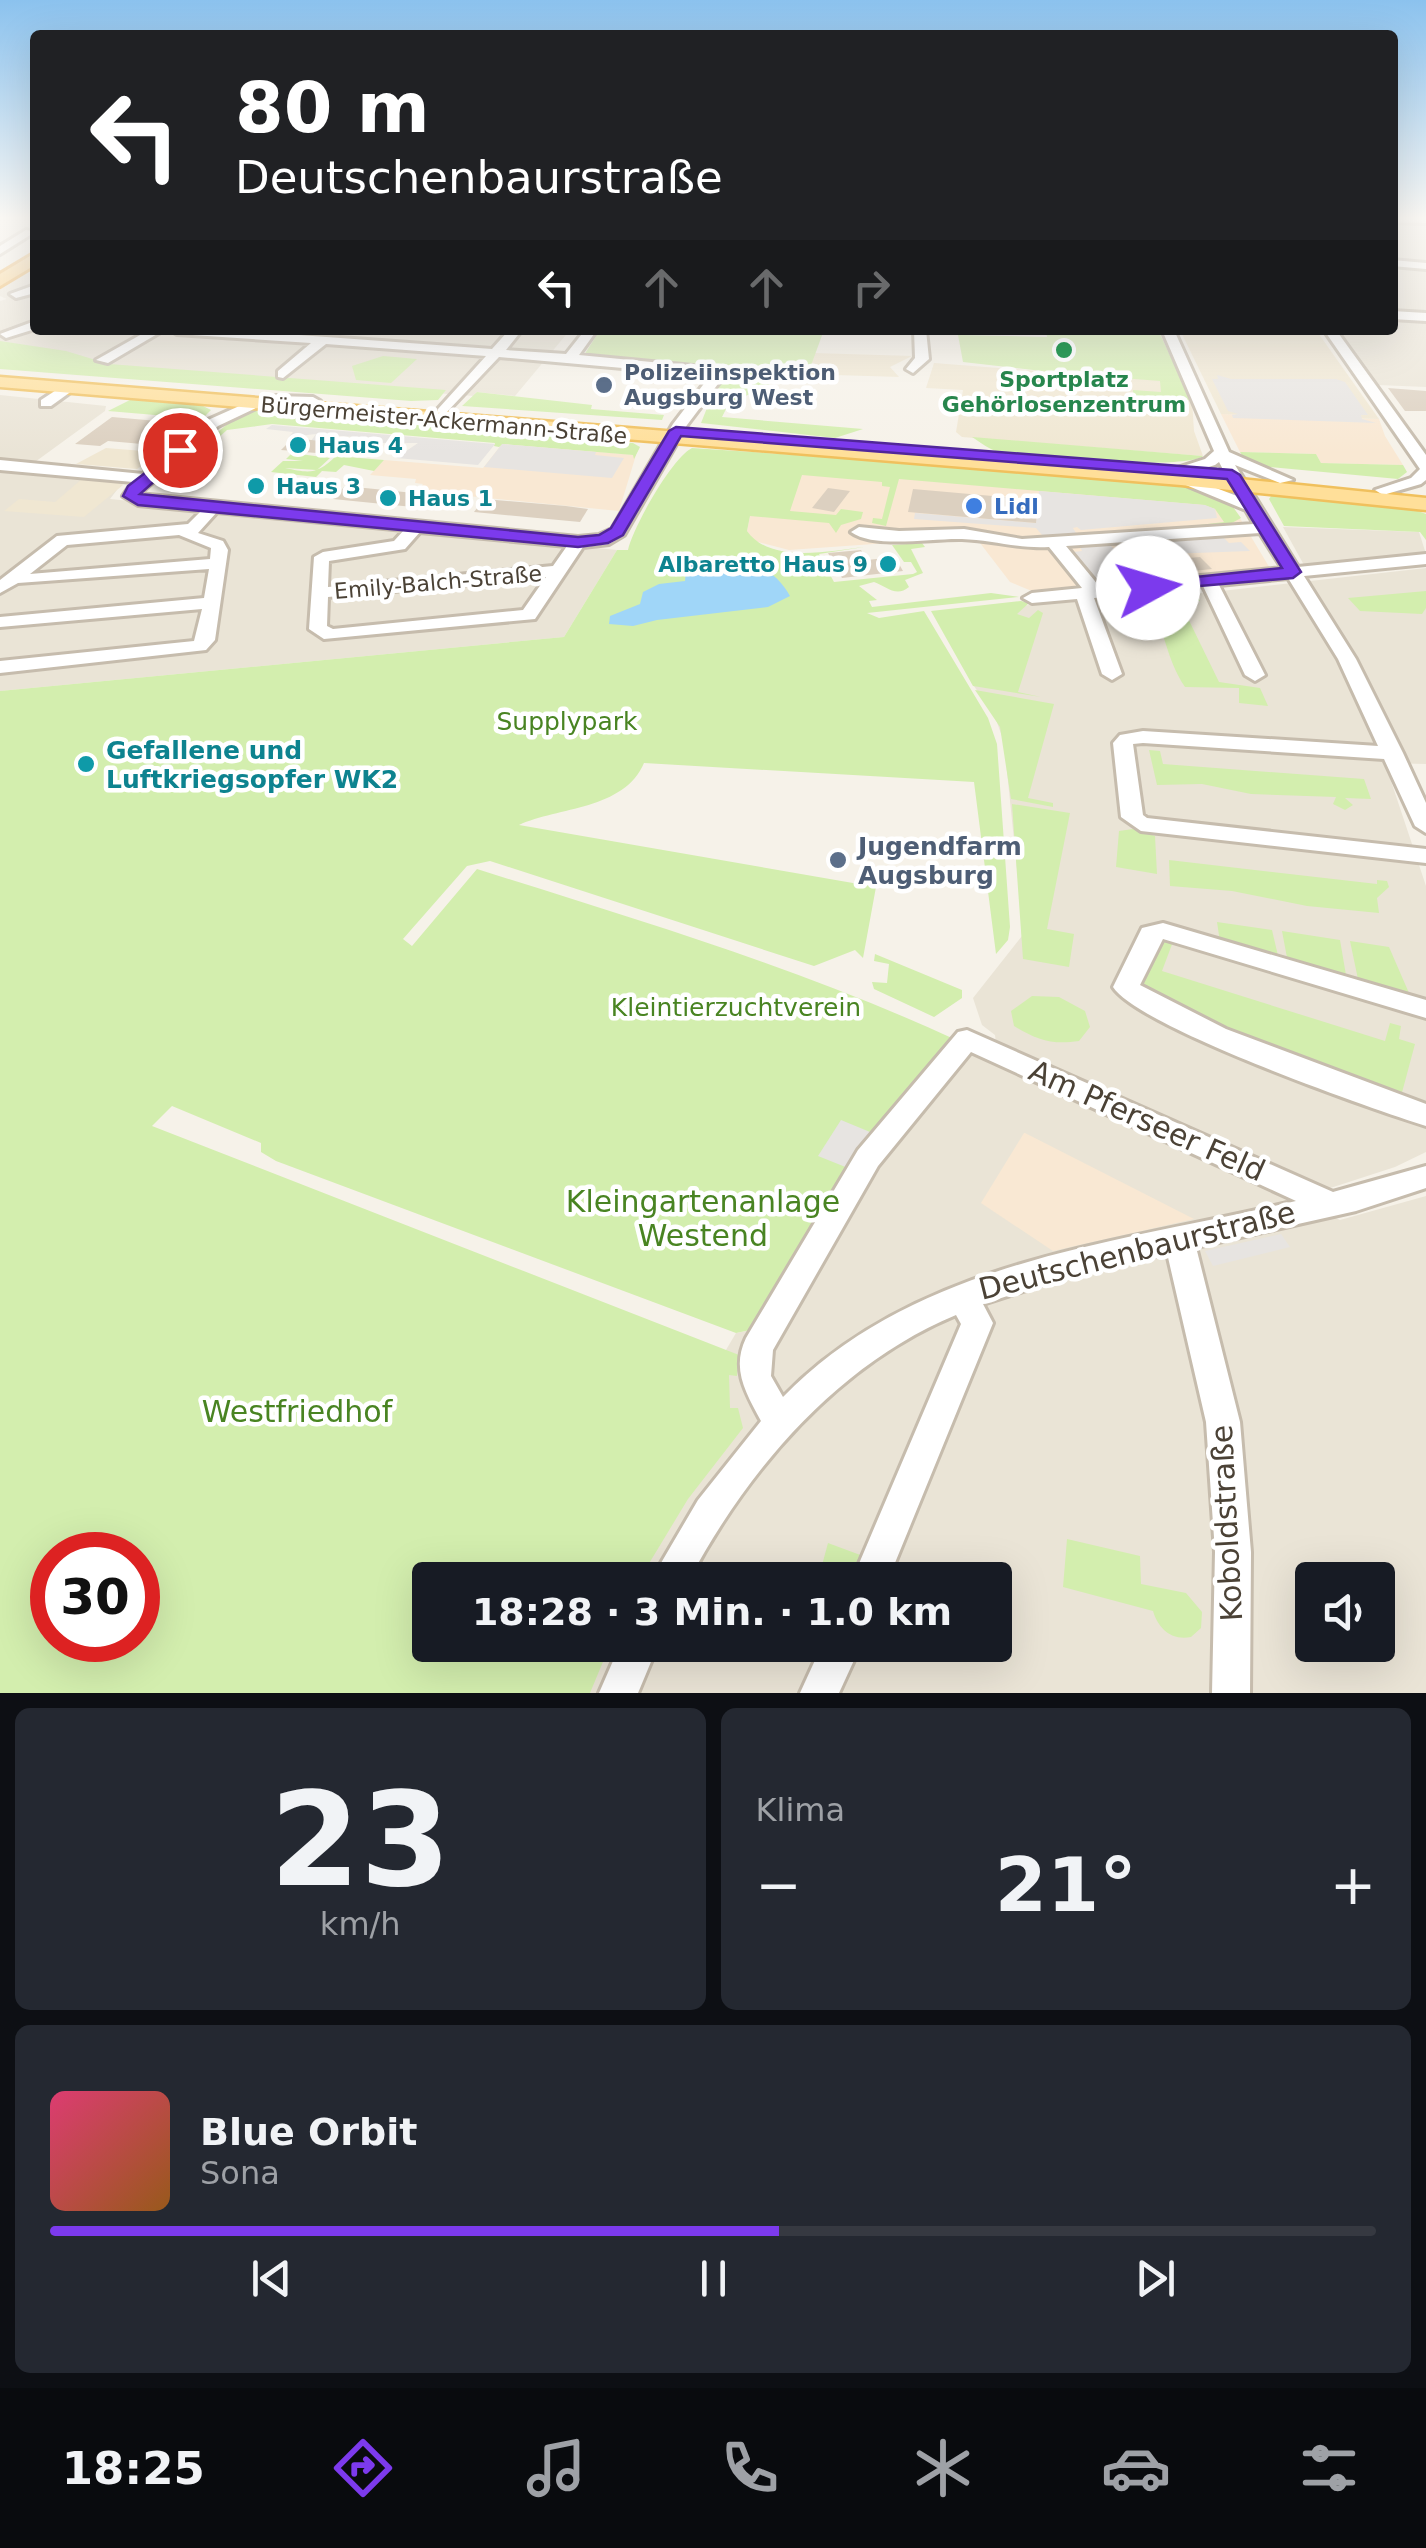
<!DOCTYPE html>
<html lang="de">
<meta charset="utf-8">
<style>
body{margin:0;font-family:"DejaVu Sans",sans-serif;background:#242831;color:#f1f3f6;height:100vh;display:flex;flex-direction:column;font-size:38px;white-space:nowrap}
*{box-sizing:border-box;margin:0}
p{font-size:32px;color:#9ea1a6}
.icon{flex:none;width:55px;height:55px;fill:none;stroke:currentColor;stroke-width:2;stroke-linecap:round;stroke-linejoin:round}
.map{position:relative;height:1693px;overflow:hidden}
.panel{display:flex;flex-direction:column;gap:15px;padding:15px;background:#0d0f14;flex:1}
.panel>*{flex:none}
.hud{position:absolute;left:30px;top:30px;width:1368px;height:305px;border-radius:10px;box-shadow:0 10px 40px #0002;background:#202124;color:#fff;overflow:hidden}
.controls{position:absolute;left:1295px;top:1562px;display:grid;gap:20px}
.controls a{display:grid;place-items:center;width:100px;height:100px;border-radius:10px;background:#171b24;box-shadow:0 10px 40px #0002;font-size:50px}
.speed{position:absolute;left:30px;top:1532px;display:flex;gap:20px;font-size:50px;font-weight:700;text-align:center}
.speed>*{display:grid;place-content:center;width:130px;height:130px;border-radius:50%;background:#171b24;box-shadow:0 10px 40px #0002;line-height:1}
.speed .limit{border:15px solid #d22;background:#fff;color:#111}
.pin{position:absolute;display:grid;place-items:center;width:85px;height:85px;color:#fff;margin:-42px;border:5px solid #fff;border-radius:50%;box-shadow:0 2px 10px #0007}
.me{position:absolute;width:110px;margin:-55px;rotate:84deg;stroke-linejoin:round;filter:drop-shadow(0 0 8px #0008)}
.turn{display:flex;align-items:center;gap:35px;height:210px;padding:0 40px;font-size:45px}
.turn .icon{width:130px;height:130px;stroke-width:2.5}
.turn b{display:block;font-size:70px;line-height:85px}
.lanes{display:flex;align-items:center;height:95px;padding:0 40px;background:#0003;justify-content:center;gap:50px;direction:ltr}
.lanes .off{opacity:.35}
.big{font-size:75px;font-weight:600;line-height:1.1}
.panel .tile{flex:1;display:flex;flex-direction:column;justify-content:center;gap:15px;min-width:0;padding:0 35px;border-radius:15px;background:#242831}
.panel .dial{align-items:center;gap:0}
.dial b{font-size:130px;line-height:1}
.song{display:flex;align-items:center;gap:30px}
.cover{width:120px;height:120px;border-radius:15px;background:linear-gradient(135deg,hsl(340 70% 55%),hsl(30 70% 35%))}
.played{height:10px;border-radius:5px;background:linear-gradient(90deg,#7c3aed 55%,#363941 55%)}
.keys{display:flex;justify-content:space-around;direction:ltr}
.heat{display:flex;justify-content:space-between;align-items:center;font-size:55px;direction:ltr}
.panel .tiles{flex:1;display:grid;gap:15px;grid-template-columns:1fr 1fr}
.tile:last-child{grid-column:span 2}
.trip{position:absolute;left:412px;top:1562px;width:600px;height:100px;border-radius:10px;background:#171b24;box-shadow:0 10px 40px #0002;font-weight:600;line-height:100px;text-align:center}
.tab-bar{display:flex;height:160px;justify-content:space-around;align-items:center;background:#090b0e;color:#9ea1a6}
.tab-bar .icon{width:70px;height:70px}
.tab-bar .on{color:#7c3aed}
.tab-bar b{font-size:45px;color:#f1f3f6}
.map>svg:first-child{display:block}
.residential{fill:#eae4d6;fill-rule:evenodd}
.commercial{fill:#f9e8d3}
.education{fill:#f0e7d2}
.green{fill:#d3eeae;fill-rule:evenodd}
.parking{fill:#e7e4e1}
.water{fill:#a0d6f8}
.building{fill:#dcd0c0}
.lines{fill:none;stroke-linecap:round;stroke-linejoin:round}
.minor-casing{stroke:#c6bcad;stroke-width:6}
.major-casing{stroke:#f0c05d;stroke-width:5}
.highway-casing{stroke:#eda12b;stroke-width:6}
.minor{fill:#fff;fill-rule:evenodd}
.major{fill:#ffdf99;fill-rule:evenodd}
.highway{fill:#ffca6b;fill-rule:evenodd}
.route{fill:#7c3aed;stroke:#51269a;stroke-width:2.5}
.leisure-dot{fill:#2e9e5b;stroke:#fff;stroke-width:4}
.service-dot{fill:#5c6f8a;stroke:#fff;stroke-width:4}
.culture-dot{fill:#0f9aa8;stroke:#fff;stroke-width:4}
.shop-dot{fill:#3f7fe0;stroke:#fff;stroke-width:4}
.labels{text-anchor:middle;stroke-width:9;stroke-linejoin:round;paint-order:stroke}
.far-service-label{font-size:22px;font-weight:bold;fill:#4e5e75;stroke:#fff;text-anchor:start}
.far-leisure-label{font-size:22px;font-weight:bold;fill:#27864d;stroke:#fff}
.far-street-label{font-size:22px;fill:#4b4236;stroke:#fff}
.far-culture-label{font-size:22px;font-weight:bold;fill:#0d838f;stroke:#fff;text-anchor:start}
.far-shop-label{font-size:22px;font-weight:bold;fill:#366cbe;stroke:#fff;text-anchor:start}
.park-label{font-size:25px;fill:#498422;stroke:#fff}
.culture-label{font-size:25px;font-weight:bold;fill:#0d838f;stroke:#fff;text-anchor:start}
.service-label{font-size:25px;font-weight:bold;fill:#4e5e75;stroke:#fff;text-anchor:start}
.near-street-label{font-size:30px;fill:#4b4236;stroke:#fff}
.near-park-label{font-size:30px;fill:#498422;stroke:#fff}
</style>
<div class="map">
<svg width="1426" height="1693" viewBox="0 0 1426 1693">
<rect width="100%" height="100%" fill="#f6f2e9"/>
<g class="residential">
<polygon points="1393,217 1426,217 1426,387 1378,385 1339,330 1392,330"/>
<polygon points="35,260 35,330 409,330 463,334 467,330 570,330 515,396 477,392 474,396 0,359 0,301 7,299 0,296 0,282"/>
<polygon points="0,395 106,406 105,411 24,470 123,482 110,499 617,550 564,637 0,691"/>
<polygon points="1283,527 1419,532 1426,554 1304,565"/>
<polygon points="1426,568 1426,764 1385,763 1426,886 1426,1152 1395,1167 1318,1192 996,1044 995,1035 982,1025 973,998 1022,936 1019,889 1004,742 994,714 971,682 1000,607 1204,593"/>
<path d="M954,1039l386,181 86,-24v497h-875l13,-48h431v-65h-405l146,-247 25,-5 109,-196zM1312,1580h66v65h-66z"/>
</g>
<g class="commercial">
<polygon points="1221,414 1379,419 1385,436 1403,465 1321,463 1316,454 1240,452"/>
<polygon points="502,444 636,455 619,511 418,491 423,484 415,483 416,479 370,475 384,460 483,468"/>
<polygon points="798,470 1232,505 1271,570 1039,594 1010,582 980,543 958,538 789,550 754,541 747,531 750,516"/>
<polygon points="1024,1133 1025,1133 1194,1219 1053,1251 981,1203"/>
</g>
<g class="education">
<polygon points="1180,330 1316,330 1379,419 1221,414"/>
<polygon points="814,353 912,356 890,367 899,377 806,374"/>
<polygon points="934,363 1181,382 1192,401 1194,431 1203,456 962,437 956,432 963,390 926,388"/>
<polygon points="106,448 143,451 160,453 137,469 76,464"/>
<polygon points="83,478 119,480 123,485 84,517 4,511 19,499 55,502"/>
</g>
<g class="green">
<polygon points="600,330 824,330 806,379 781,378 728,405 722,417 863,429 835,438 701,423 723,368 584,355"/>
<polygon points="1046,331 1160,334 1191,400 1133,403 1133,390 1161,392 1160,381 1096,376 1095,387 1059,384 1059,373 963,362 958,335 1047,337"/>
<polygon points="0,341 66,351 109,364 446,390 438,400 411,401 0,369"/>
<polygon points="383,356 417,359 391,383 356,380 352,366"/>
<polygon points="477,392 592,405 591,409 664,415 662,420 462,406"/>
<polygon points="134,398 201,405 211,410 202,419 108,411"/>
<polygon points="254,409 633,443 640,447 634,459 633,455 503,444 499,447 494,446 495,443 272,424 227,430 209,446 214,448 197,449 241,413"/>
<path d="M972,437l231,19c-17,14 -175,3 -204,-4 -9,-2 -19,-10 -27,-15z"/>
<path d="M692,448l326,22 156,15 26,5 30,13 11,15 -11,6 -63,5 57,-7 -9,-13 -11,-4 -305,-26 -13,47 -14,-3 1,-5 9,1 8,-32 -8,-1v-4l-80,-7 -12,36 46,4 5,-6 22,3 -2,7 -20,6 -5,8 -7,-10 -79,-7 -3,15c23,33 82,20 117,16l-45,7 15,28 79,-8 4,-2 -6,-10h-7l-12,-17 30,-2 3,4 -14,2 12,24 -18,7 4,7c-13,11 -23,-1 -35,-5l-15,4 18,14 -8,1 3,6 119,-14 28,4 -152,16 12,5 45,-7 64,107 9,26 13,183 -2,13 -12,14 -22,-172 -330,-19c-20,47 -86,44 -125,62l357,62 -13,71 -8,-8 -41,16 -324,-105 -23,5 -64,73 9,7 65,-77c161,51 323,99 477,170l-84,93 -110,196 -24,5 -460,-172 -15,-9v-9l-89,-37 -20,20 587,229 -2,21 -8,-1 1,33h8l5,20 -55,71 -49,81h-209v65h180l-20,48h-590v-1002l564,-54 53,-87h11c5,-23 44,-92 64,-102zM52,1555h86v85h-86z"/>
<polygon points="1240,452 1316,454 1321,463 1403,465 1407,472 1398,479 1260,466 1245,460"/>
<path d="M292,453l38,5 -13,12 -32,-2c24,5 32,7 51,-12l48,4 -10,11 -30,-6 -8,7 -14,-1 -6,6 -45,-5 12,-11h20l-17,-2z"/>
<polygon points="1272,495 1418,511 1426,514 1426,540 1420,532 1284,526 1269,499"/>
<polygon points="1426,591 1426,608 1422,614 1360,611 1348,598"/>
<path d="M1196,594l4,7 -20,1 39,80 41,6 8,18 -29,-3v-15l-54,-1c-20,-30 -20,-58 -36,-89z"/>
<polygon points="1021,601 1029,603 1017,614 1029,618 1038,610 1043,613 1018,692 1041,697 973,686 931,611"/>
<polygon points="975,690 1054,704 1028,798 1053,803 1053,807 1011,799 1000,727"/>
<polygon points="1149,750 1160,751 1163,764 1364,779 1371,799 1345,798 1353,805 1345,810 1333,804 1336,797 1251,794 1202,784 1157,785"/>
<polygon points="1012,804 1070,813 1047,929 1074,934 1069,967 1023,959"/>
<polygon points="1133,829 1155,836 1157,874 1116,867 1119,831"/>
<polygon points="1169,860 1377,884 1377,880 1387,881 1389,887 1377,898 1379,913 1307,906 1232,891 1170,886"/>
<polygon points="1217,922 1272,930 1279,960 1220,942"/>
<polygon points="1282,931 1340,940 1347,981 1288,963"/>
<polygon points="1157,938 1174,939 1162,971 1385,1041 1390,1023 1401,1026 1399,1039 1415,1044 1400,1100 1135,990"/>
<polygon points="1350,941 1389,947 1412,1000 1359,984"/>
<polygon points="875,954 962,990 962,998 934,1017 874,989 872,982 887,983 889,964 874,961"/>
<path d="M1032,996l27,1 26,14 5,16 -11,14c-27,4 -42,-1 -65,-15l-3,-15z"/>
<path d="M1067,1539l73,17 1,28 45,9 16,19 -1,16 -10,9c-20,4 -33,-9 -38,-26l-90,-24z"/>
<polygon points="828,1543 863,1556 852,1580 818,1580"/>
</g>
<g class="parking">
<polygon points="1217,375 1231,379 1336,379 1345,382 1368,415 1361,415 1362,419 1376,423 1233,418 1232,415 1238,414 1228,411 1212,379 1218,379"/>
<polygon points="272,425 495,444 478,465 396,458 418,443 350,443 355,437 328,435 321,441 311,441 316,434 289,437 293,432 266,429"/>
<polygon points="502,444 596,452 595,455 624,458 612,478 484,467"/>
<polygon points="1039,491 1205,505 1215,509 1217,518 1081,530 1077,527 1073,528 1076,533 1043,536 1036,528 914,519 915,513 1036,523"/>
<polygon points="1223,537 1229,543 1241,542 1250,551 1112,556 1130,578 1095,581 1073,552 1082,551 1080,547 1110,545 1114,549 1135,548 1133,543"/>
<polygon points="841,1120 870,1132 848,1168 818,1156"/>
<polygon points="1281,1234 1290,1247 1213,1266 1205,1251"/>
</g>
<path class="water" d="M720,556c29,2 55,13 70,40l-22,11 -111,13 -24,6 -24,-2 1,-8 30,-12 3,-12 16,-8 26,-3 2,-20z"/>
<g class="building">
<polygon points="1388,388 1426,391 1426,411 1405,411"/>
<polygon points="112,417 169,422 192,424 165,446 108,441 100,446 75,444"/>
<polygon points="293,438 329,442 328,454 281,450"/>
<polygon points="344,487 365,488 443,496 433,509 333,499"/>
<polygon points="828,488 850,491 834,512 812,508"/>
<polygon points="913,489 1038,500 1036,523 908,512"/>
<polygon points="484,499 566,506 588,509 580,522 474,512"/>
<polygon points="861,550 867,560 895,557 903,571 842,578 828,553"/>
<polygon points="1200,557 1212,569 1154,575 1142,562"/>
</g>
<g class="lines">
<defs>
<g id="minor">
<polygon points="1392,217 1426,217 1426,223 1392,222"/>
<polygon points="26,230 35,232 0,254 0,246"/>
<polygon points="1392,260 1426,263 1426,269 1392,266"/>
<polygon points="35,285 35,293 16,298 10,294"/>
<polygon points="1392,311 1426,313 1426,321 1392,319"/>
<polygon points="35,321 35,329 6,338 0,334"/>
<polygon points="149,330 164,330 108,363 96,360"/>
<path d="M171,330h59l262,19 17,-19h13l-16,20 60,4 19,-24h12l-18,25 114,11 28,14 -34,45 -63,110 -15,9 -26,3 -48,72 -211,20 -15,-10 5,-72 9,-5 71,-11 10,-11 -187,-18 -19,21 25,8 5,9 -13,90 -9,10 -206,23v-12l194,-20 8,-32 -202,18v-10l204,-19 5,-29 -191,14 -18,10v-13l57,-44 131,-12 13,-13 -63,-6 -15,-9 10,-14 -133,-12v-10l143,14 65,-54 47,-21 7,4 -2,3 -42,20 -79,68 439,43 21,-2 13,-6 61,-105 33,-43 -16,-7 -191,-17 -56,59 -5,-1v-6l48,-53 -160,-12 -43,34 -5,-1v-6l33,-28 -134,-9zM420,532l147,14 -14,20 -225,21 1,-26 76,-12zM179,535l32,13 -1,11 -180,15 37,-29zM546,577l-23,33 -190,19 -6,-3 1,-29z"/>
<polygon points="914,330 926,330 929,359 913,373 906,369 915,358"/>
<path d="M1162,330h12l55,122 64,28 -13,3 -45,-18 63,102 128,-13v10l-122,12 52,83 47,94 23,50v30l-11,-7 -31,-67 -241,-16 -10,1 10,71 4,3 279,31v14l-285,-32 -20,-14 -8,-74 7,-8 23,-4 235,15 -40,-87 -50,-81 -69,7 46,90 -10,6 -10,-6 -42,-89 -109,12 28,76 -10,6 -10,-6 -25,-75 -45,4 -9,-5 9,-5 50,-5 -33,-41c-30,2 -57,-7 -87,-8 -30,-1 -88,10 -111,-7l8,-5 40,4 65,-2 58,10 232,-15 -8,-14 -72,-30 8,-5 -8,-4 3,-3 28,-9 9,-8zM1219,462l18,34 -55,-21 33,-10zM1260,533l22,35 -183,18 -33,-40z"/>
<polygon points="1324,330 1336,330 1426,455 1426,480 1421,484 1383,495 1375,490 1411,478 1420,469"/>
<polygon points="64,385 76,388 51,406 41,406 41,400"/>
<polygon points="276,396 313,397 320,401 313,405 271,403 269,400"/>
<path d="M1163,923l263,77v18l-263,-79 -23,46 86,44 200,75v22c-56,-18 -286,-98 -313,-139l29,-59z"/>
<path d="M967,1030l366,162 93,-26v22l-70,23 -160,36 44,175 11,130 -1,141h-38l3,-141 -9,-130 -39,-169 -101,24 -83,27 10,19 -105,257h-36l109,-256 -5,-9c-118,49 -208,154 -267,265h-38l47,-80 63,-79c-15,-28 -30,-52 -15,-83l112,-188 100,-118zM971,1052l325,149c-178,43 -379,58 -513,196l-12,-21 2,-26 105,-184z"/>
<polygon points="620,1645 658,1645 638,1693 599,1693"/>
<polygon points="822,1645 861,1645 839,1693 800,1693"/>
</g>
<polygon id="major" points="0,377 1181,473 1426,498 1426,510 1181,485 0,387"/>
<polygon id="highway" points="35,253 35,265 0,286 0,274"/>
</defs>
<use href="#minor" class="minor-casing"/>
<use href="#major" class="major-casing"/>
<use href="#highway" class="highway-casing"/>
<use href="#minor" class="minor"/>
<use href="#major" class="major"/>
<use href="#highway" class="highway"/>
</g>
<linearGradient id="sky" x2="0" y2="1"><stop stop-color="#8bc2ee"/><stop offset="0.48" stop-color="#fbf9f5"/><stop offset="1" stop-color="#fbf9f5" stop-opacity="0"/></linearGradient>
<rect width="1426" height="454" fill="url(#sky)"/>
<polygon class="route" points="676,427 1232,470 1240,475 1301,572 1293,578 1142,591 1139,588 1148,582 1282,568 1227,479 681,436 623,535 608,543 578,547 138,505 123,496 128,486 180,446 187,450 185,454 140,494 578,537 599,535 611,528 669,431"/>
<circle class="leisure-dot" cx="1064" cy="350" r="10"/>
<g class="service-dot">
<circle cx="604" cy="385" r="10"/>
<circle cx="838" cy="860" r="10"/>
</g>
<g class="culture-dot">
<circle cx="298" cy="445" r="10"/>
<circle cx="256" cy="486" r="10"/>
<circle cx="388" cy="498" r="10"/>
<circle cx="888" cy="564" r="10"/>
<circle cx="86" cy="764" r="10"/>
</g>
<circle class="shop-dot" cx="974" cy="506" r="10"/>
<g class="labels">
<g class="far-service-label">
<text x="624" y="380">Polizeiinspektion<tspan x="624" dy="25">Augsburg West</tspan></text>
</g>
<g class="far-leisure-label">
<text x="1064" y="387">Sportplatz<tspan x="1064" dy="25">Gehörlosenzentrum</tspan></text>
</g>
<g class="far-street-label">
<text transform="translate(444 420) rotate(5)" y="8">Bürgermeister-Ackermann-Straße</text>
<text transform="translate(438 582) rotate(-5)" y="8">Emily-Balch-Straße</text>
</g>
<g class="far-culture-label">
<text x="318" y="453">Haus 4</text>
<text x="276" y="494">Haus 3</text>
<text x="408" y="506">Haus 1</text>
<text x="868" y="572" text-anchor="end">Albaretto Haus 9</text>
</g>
<g class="far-shop-label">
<text x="994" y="514">Lidl</text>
</g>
<g class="park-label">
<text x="567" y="730">Supplypark</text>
<text x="736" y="1016">Kleintierzuchtverein</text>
</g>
<g class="culture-label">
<text x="106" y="759">Gefallene und<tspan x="106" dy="29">Luftkriegsopfer WK2</tspan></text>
</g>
<g class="service-label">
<text x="858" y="855">Jugendfarm<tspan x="858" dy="29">Augsburg</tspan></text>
</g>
<g class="near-street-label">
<text transform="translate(1147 1121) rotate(24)" y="10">Am Pferseer Feld</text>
<text transform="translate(1137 1251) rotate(-14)" y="10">Deutschenbaurstraße</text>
<text transform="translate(1227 1523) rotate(-93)" y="10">Koboldstraße</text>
</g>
<g class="near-park-label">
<text x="703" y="1212">Kleingartenanlage<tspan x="703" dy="34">Westend</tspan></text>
<text x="297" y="1422">Westfriedhof</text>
</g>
</g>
</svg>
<div class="controls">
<a><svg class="icon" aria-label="sound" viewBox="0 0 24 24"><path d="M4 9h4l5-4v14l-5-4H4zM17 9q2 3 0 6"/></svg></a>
</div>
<div class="speed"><div class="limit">30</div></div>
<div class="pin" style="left:180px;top:450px;background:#d93025"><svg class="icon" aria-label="arrive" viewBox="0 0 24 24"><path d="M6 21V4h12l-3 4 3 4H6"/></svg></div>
<svg class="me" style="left:1148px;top:588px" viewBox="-20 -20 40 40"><circle r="19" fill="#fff"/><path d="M0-13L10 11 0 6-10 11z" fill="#7c3aed"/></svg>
<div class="trip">18:28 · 3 Min. · 1.0 km</div>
<div class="hud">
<div class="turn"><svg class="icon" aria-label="left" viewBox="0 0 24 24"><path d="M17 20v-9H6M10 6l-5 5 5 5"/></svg><div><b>80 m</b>Deutschenbaurstraße</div></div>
<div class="lanes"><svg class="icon" aria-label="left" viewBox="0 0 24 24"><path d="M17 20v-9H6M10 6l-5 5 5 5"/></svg><svg class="icon off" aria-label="ahead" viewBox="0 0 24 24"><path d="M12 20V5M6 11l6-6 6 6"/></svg><svg class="icon off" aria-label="ahead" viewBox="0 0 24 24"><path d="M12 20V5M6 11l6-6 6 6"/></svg><svg class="icon off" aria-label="right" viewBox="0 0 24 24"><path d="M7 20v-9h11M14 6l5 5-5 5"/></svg></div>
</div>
</div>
<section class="panel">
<div class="tiles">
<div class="tile dial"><b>23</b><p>km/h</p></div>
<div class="tile"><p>Klima</p>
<div class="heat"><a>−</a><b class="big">21°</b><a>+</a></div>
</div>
<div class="tile">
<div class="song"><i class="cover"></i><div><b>Blue Orbit</b><p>Sona</p></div></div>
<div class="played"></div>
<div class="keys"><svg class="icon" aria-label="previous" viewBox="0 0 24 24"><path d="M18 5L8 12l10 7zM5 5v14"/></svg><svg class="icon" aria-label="pause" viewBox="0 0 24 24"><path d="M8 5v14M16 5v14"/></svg><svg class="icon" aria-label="next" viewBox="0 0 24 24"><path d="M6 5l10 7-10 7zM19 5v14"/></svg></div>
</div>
</div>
</section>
<nav class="tab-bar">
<b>18:25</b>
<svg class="icon on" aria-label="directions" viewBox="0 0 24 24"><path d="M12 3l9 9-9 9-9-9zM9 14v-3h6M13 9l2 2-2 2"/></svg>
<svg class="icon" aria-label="music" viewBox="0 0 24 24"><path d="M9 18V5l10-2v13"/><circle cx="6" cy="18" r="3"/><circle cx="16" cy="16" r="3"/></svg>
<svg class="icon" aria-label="phone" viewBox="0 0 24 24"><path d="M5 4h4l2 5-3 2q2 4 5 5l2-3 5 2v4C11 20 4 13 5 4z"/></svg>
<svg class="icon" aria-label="climate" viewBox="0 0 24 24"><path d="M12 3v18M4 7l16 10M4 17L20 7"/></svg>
<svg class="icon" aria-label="car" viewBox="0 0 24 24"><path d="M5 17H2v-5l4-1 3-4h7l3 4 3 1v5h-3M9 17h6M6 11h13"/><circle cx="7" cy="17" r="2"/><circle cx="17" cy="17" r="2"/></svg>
<svg class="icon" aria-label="filters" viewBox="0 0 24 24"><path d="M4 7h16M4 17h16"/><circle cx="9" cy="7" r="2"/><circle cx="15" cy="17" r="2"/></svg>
</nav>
